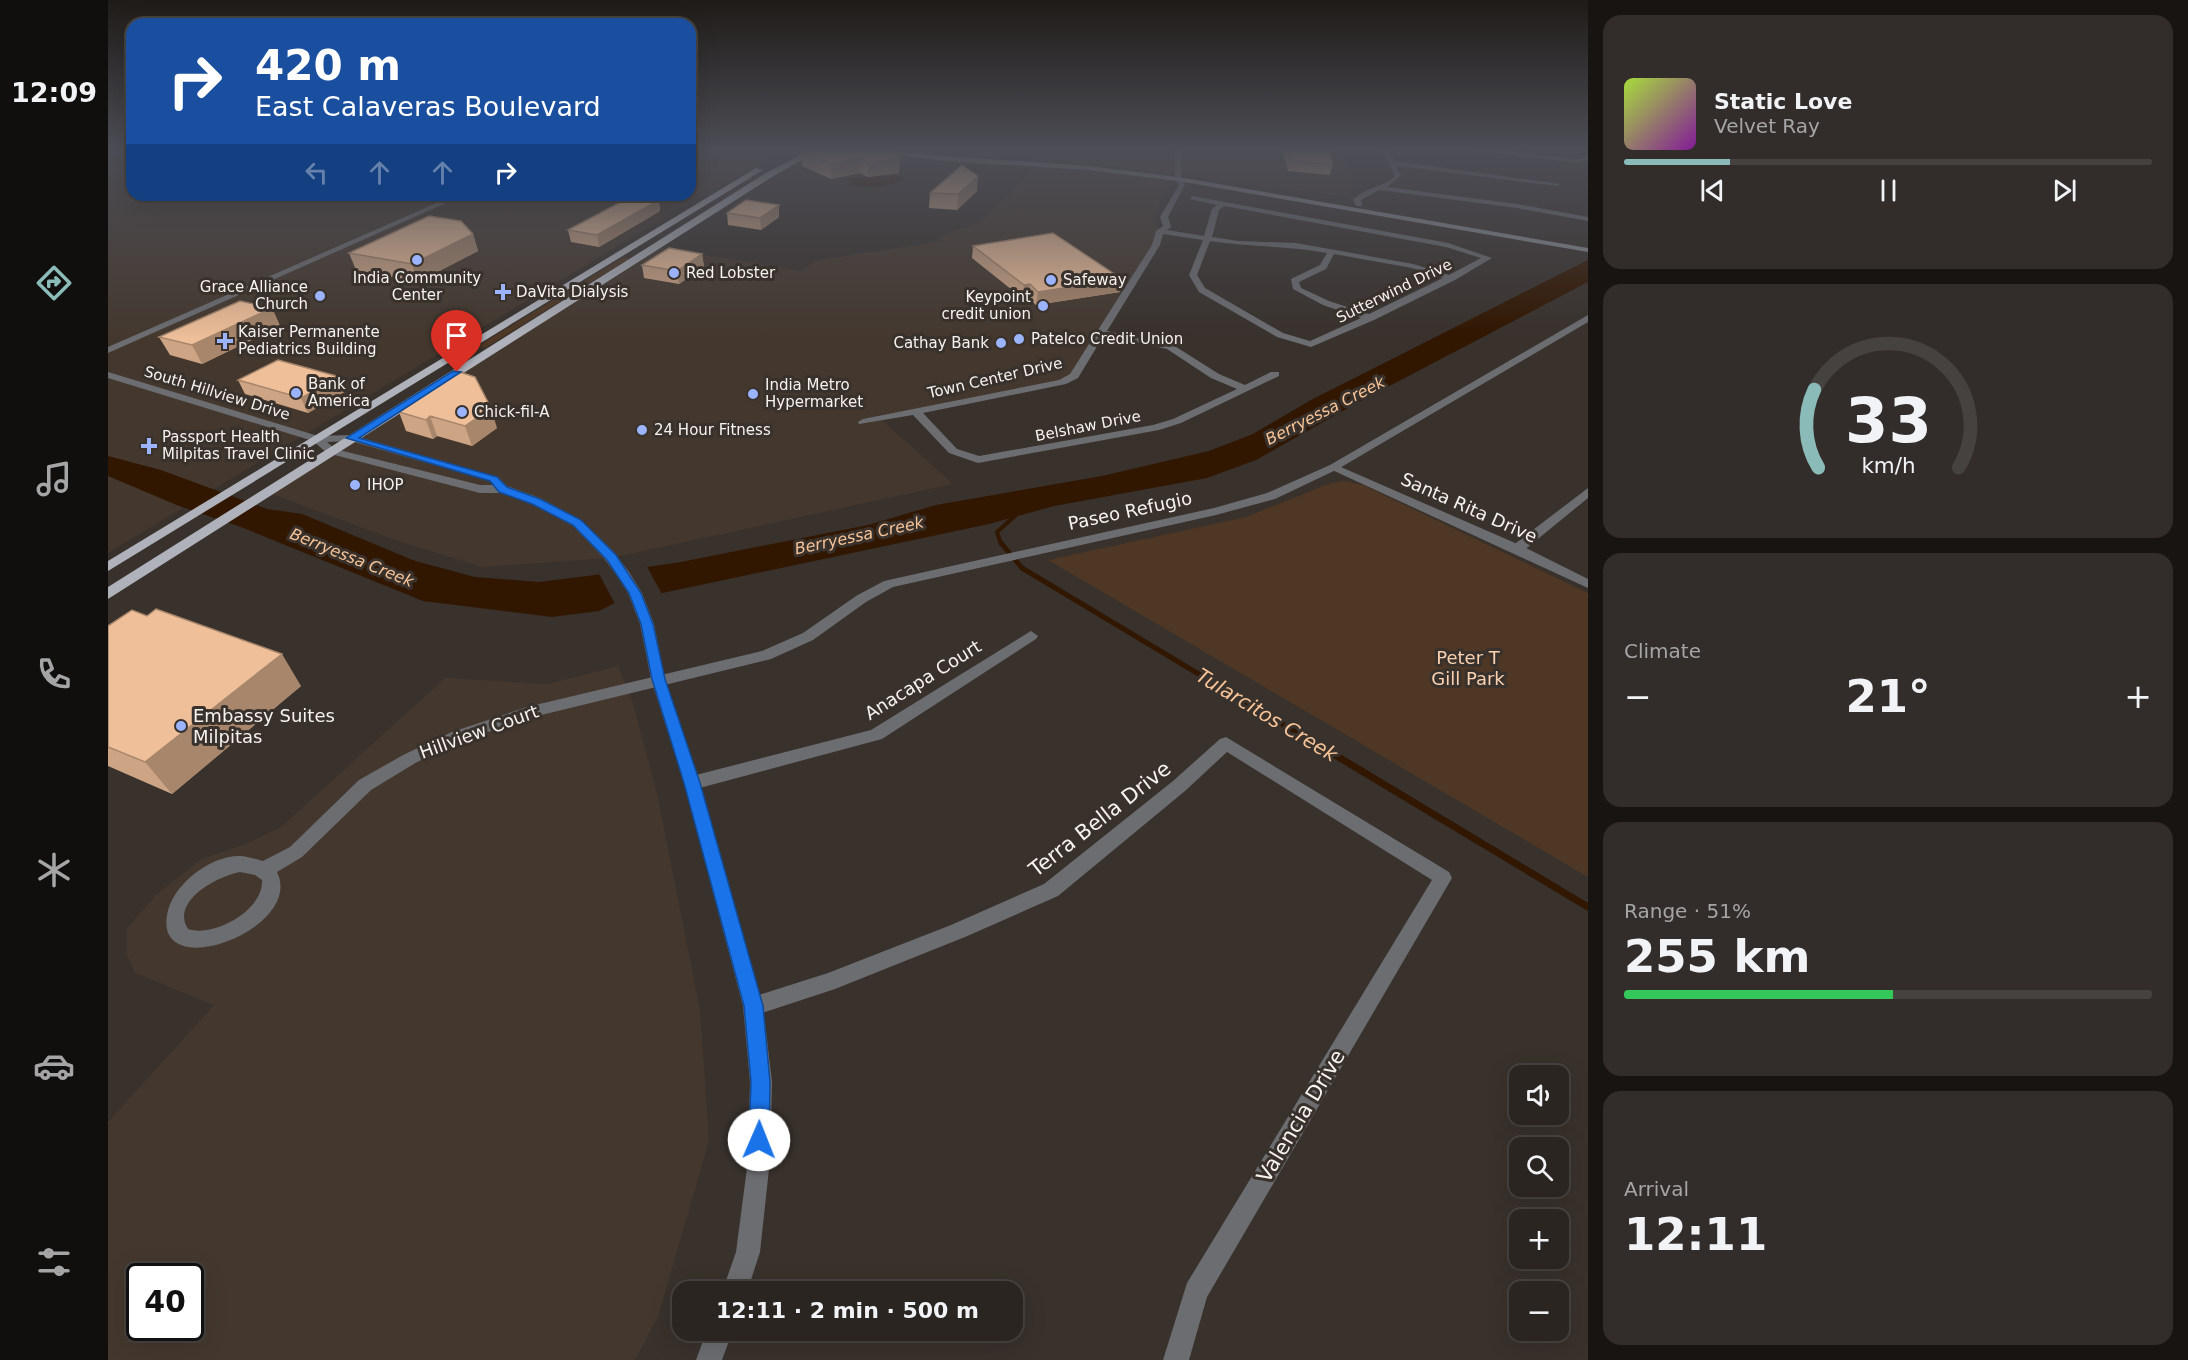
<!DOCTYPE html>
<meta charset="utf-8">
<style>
body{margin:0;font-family:"DejaVu Sans",sans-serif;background:#322d2a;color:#f1f3f6;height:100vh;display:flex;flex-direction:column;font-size:22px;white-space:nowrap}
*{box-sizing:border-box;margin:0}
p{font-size:20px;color:#a5a5a5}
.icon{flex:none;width:33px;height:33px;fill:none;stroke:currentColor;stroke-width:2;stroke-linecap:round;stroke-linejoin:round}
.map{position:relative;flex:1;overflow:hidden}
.drawer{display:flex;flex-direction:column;gap:15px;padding:15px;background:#171412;width:600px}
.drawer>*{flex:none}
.hud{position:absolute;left:18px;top:18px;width:570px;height:183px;border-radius:18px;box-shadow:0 6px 24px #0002,0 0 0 2px #46423f;background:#1a4fa0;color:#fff;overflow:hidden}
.buttons{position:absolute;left:1401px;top:1065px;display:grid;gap:12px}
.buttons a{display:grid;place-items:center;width:60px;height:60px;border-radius:12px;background:#2a2521;box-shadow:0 6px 24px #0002,0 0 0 2px #46423f;font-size:30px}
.speed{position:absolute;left:18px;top:1263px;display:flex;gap:12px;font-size:30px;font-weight:700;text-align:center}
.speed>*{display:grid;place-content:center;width:78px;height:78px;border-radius:50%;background:#2a2521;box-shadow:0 6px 24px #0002,0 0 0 2px #46423f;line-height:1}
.speed .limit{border:3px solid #111;border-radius:9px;background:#fff;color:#111}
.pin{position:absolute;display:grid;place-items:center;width:51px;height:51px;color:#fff;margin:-62px -26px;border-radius:50% 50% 50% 0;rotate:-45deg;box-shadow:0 0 6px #0007}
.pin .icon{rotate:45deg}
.me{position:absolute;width:66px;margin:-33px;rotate:1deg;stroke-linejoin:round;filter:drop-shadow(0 0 4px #0008)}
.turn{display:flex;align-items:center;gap:21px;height:126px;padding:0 30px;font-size:27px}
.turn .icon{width:78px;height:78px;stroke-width:2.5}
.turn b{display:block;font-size:42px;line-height:51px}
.lanes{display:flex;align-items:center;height:57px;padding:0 30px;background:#0003;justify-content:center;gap:30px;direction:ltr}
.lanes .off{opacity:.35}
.big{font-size:45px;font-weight:600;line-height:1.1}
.drawer .tile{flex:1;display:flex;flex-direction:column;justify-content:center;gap:9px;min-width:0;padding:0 21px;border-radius:18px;background:#322d2a}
.drawer .dial{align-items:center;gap:0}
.dial svg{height:156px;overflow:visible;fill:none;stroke:#46423f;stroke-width:7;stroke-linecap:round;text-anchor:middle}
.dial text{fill:#f1f3f6;stroke:none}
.song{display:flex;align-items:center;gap:18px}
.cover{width:72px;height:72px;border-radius:9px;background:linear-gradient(135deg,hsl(80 70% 55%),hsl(290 70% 35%))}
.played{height:6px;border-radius:3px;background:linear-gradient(90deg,#8bbbb9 20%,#46423f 20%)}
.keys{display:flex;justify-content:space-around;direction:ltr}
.heat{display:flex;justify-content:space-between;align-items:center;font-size:33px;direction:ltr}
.charge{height:9px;border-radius:4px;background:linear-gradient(90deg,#34c759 51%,#46423f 0)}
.trip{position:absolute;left:564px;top:1281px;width:351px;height:60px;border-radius:18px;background:#2a2521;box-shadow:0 6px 24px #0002,0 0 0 2px #46423f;font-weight:600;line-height:60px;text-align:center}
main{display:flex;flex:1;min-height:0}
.menu{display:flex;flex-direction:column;width:108px;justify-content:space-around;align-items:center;background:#110f0d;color:#a5a5a5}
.menu .icon{width:42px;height:42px}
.menu .current{color:#8bbbb9}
.menu b{font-size:27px;color:#f1f3f6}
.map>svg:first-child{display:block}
.built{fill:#44382e;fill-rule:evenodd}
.green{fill:#4e3724}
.water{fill:#311600}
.pier{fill:#38312c}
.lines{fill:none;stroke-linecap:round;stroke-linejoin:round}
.stream-far2{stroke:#311600;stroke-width:4}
.stream-far1{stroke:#311600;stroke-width:5}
.stream{stroke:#311600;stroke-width:7}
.minor{fill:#6c6d71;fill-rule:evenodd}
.tertiary{fill:#6c6d71;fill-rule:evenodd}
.secondary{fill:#8c8e94;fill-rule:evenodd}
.trunk{fill:#afb2bb;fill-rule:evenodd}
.wall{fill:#cda484}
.shaded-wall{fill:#a7866b}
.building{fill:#eebf99;stroke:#a7866b;stroke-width:1.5}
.route{fill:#1a73e8;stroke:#114b97;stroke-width:1.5}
.poi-dot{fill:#9bb4fd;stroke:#38312c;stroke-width:2}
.labels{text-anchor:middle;stroke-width:6;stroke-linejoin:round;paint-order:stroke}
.far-poi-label{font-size:15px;fill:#f6f2ee;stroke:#38312c;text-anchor:start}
.far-street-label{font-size:15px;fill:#f6f2ee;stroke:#38312c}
.far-water-label{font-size:16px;font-style:italic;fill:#f7c397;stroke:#38312c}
.street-label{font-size:18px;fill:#f6f2ee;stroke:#38312c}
.park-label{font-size:18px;fill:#fad2b1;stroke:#38312c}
.poi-label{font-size:18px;fill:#f6f2ee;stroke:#38312c;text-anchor:start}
.water-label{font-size:20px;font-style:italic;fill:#f7c397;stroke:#38312c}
.near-street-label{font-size:21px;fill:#f6f2ee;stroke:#38312c}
</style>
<main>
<nav class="menu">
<b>12:09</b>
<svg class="icon current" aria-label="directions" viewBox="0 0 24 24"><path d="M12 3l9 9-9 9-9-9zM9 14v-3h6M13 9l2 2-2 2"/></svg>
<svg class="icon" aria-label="music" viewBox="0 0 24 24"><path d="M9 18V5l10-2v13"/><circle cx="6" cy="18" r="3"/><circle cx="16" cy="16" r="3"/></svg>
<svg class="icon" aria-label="phone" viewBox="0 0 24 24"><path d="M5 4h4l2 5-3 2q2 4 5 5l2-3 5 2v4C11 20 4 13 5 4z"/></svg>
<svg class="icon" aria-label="climate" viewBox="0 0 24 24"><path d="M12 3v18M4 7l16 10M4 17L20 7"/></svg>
<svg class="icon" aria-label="car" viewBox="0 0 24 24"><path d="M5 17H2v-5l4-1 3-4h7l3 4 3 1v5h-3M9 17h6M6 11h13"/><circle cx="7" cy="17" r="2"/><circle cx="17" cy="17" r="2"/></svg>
<svg class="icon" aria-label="filters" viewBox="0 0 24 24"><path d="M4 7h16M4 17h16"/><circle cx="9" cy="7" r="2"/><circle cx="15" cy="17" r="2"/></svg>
</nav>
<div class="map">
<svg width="1480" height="1360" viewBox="0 0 1480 1360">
<rect width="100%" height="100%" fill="#38312c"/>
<g class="built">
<polygon points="0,148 24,148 24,195 582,195 582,148 679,148 571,209 0,553"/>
<polygon points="773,148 1231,148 1246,186 1240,197 1003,166"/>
<polygon points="928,165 1070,179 1063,183 1045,216 1052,231 972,368 954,382 773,419 845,484 503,558 374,567 287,540 158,492 550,247 693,271 710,260 835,241 830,236 873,222"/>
<path d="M510,666l14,34 25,93 43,216 9,132 -51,176 -23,43h-527v-238l106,-117 -79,-32 -8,-18v-27l29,-33 45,-36 45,-15 35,-17 164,-149 102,6zM32,1276h50v52h-50z"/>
</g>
<g class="green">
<polygon points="516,257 521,259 377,348 370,346"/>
<polygon points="1236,481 1255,485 1480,593 1480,877 940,560 1138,517 1223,483"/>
</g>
<g class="water">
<path d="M774,175v3l13,-3 9,4c-14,9 -35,9 -57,6l6,-3 -8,-3z"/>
<polygon points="1480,260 1480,282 1245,405 1148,460 1099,478 946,506 881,524 507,603 491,611 444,617 315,601 133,527 71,506 0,476 0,456 53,470 159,509 194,514 307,561 367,577 431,582 487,575 573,562 760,525 828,505 994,476 1101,451 1145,434 1203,400"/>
</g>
<polygon class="pier" points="537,563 555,596 508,606 490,572"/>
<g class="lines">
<polyline class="stream-far2" points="893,544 889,532 908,515"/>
<polyline class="stream-far1" points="893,543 914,568 1224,754"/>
<polyline class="stream" points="1222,752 1480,907"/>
<g class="minor">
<path d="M1067,148h6v31l4,6 -17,32 3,10 -4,3 37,6 8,-27 5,-4 -27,-6 2,-3 256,47 44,15 -37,22 -81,40 -63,27 -34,-10 -78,-45 -10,-17 14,-35 -40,-6 -3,11 -53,86 66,14 46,29 26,11 26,-13h8v4l-98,47 -22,7 -181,33 -29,-10 -36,-38 -54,9 -1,-2 5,-3 196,-39 11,-6 82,-129 4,-14 7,-5 -3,-9 19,-32 -4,-6zM1116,206l222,41 35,11 -32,17 -36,-11 -117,-21 -58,-2 -26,-4 7,-27zM1102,241c39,6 78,5 117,12l-7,12 -29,14 2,10 30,16 38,13 -51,23 -27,-8 -78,-45 -8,-13zM1226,254l78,14 31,10 -74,36 -40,-13 -28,-13 -2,-6 27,-13zM996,335l63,14 44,29 26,11 -64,30 -20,6 -174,31 -22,-7 -34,-36 143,-29 12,-6z"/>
<path d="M1273,148h6l7,13 166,23 -3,2 -161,-20 5,10 -14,11 130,17 71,13v4l-71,-13 -138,-18 -18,10 1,6h-6l-3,-6c12,-13 30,-12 42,-24z"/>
<polygon points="1345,148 1368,148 1470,159 1480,156 1480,160 1470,163"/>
<polygon points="347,195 356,195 0,353 0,347"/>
<path d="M1480,315v7l-250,147 -63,30 -59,16 -323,72 -27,15 -53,38 -42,19 -242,59 -65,22 -47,22 -46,28 -69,67 -25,15c28,57 -122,113 -110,43 5,-30 43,-60 74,-59 7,1 15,3 22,5l27,-14 69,-67 46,-26 47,-22 75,-25 235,-56 41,-18 53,-37 28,-15 330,-73 53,-15 63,-28zM132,872l15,3 7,5c2,30 -48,58 -74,49 -18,-28 30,-53 52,-57z"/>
<polygon points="1480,488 1480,498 1414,552 1404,552 1403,549 1404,546"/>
<polygon points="923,631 930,636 928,639 774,739 584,790 578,788 576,783 578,778 584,776 763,730"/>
<polygon points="1118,737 1341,872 1344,878 1099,1297 1081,1360 1055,1360 1079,1283 1324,880 1119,752 1077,791 950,896 857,937 727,989 645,1016 638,1013 635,1006 638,999 720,973 843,925 936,884 1065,781 1112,739"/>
</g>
<g class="tertiary">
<path d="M0,372l210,64 33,-1 147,42 9,9 33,12 41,22 32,31 16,21 13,21 12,31 11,55 35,104 63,223 9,76 -2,78 -10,92 -13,40h-25l14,-40 12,-92 2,-78 -7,-76 -59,-223 -33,-104 -11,-55 -12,-31 -10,-16 -15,-20 -30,-31 -41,-22 -30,-11h-22l-153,-40 -14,-12 -205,-63zM243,441l139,40 3,4h-13l-145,-36 -8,-7z"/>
<polygon points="1226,464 1414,546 1480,579 1480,588 1222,469 1220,467"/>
<polygon points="599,1330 625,1330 614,1360 588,1360"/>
</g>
<polygon class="secondary" points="732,148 980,166 1070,177 1480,248 1480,252 1070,181 980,170 836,161"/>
<g class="trunk">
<polygon points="707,148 716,148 664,177 0,599 0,587 658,173"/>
<polygon points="648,168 655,170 0,571 0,561"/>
</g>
</g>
<g class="wall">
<polygon points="735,148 791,173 760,177 752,173 723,179 694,166 694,152"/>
<polygon points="1174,148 1220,148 1225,164 1222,175 1180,171"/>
<polygon points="869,191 849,210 821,208 822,193"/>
<polygon points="551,200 552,211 491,247 463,242 460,230"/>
<polygon points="619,213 671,217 653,230 620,225"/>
<polygon points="365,234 370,251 310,282 248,270 241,253"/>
<polygon points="865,246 1012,292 928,305 920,298 914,298 864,258"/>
<polygon points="594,254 596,267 571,284 536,278 534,265"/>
<polygon points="164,308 172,326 94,364 62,355 51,337"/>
<polygon points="232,377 238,391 200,413 137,394 130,380"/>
<polygon points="291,412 389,428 364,446 329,436 325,439 298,431"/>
<polygon points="0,626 193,686 64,794 0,766"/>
</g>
<g class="shaded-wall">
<polygon points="752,158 752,173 723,179 723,164"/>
<polygon points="792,158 791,173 760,177 760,163"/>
<polygon points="870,176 869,191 849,210 850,194"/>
<polygon points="551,200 552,211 491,247 489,235"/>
<polygon points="671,205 671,217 653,230 652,218"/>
<polygon points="365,234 370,251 310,282 304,264"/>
<polygon points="594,254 596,267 571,284 569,271"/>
<polygon points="1014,279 1012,292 928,305 930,292"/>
<polygon points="922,284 920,298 914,298 916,285"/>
<polygon points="164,308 172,326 94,364 84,345"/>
<polygon points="232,377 238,391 200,413 193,398"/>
<polygon points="383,408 389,428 364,446 357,426"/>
<polygon points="322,416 329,436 325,439 318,420"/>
<polygon points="174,654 193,686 64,794 37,762"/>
</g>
<g class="building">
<polygon points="735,148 780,148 792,158 760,163 752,158 723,164 694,152"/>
<polygon points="1180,148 1220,148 1225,164 1183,161"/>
<polygon points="854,165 870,176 850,194 822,193"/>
<polygon points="524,196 551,200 489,235 460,230"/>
<polygon points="638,200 671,205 652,218 619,213"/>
<polygon points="321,216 353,221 365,234 304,264 241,253"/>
<polygon points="945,233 1014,279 930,292 922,284 916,285 865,246"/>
<polygon points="561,248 594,254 569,271 534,265"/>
<polygon points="132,301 164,308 84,345 51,337"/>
<polygon points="170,360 232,377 193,398 130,380"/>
<polygon points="352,372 367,377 383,408 357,426 322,416 318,420 291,412"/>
<polygon points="48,609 174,654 37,762 0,747 0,626 24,610 39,616"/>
</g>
<linearGradient id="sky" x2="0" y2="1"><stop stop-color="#1f1b18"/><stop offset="0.44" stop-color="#4d4e56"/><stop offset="1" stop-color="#4d4e56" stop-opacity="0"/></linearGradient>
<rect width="1480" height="339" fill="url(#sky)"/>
<polygon class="route" points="345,371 353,372 251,438 389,477 399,487 432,499 473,520 508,555 533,593 545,624 557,679 592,783 655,1006 662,1082 661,1140 658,1147 651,1150 644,1147 641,1140 643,1082 636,1006 576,783 544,679 533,624 521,593 499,560 465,525 424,504 391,492 382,481 238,438"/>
<g class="poi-dot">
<circle cx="309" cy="260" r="6"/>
<circle cx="566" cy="273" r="6"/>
<circle cx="943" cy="280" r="6"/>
<path d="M392 283h6v6h6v6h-6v6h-6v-6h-6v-6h6z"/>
<circle cx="212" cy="296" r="6"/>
<circle cx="935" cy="306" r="6"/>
<circle cx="911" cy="339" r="6"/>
<path d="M114 332h6v6h6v6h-6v6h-6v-6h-6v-6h6z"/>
<circle cx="893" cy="343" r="6"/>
<circle cx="188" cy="393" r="6"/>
<circle cx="645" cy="394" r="6"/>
<circle cx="354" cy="412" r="6"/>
<circle cx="534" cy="430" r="6"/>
<path d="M38 437h6v6h6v6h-6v6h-6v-6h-6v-6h6z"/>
<circle cx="247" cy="485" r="6"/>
<circle cx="73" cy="726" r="6"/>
</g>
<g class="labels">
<g class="far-poi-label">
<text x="578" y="278">Red Lobster</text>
<text x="309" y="283" text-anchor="middle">India Community<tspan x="309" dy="17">Center</tspan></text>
<text x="955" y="285">Safeway</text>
<text x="200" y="292" text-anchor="end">Grace Alliance<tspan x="200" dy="17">Church</tspan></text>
<text x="408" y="297">DaVita Dialysis</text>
<text x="923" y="302" text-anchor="end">Keypoint<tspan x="923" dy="17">credit union</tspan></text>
<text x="130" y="337">Kaiser Permanente<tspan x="130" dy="17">Pediatrics Building</tspan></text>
<text x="923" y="344">Patelco Credit Union</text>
<text x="881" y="348" text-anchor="end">Cathay Bank</text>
<text x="200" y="389">Bank of<tspan x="200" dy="17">America</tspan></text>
<text x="657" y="390">India Metro<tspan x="657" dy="17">Hypermarket</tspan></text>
<text x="366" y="417">Chick-fil-A</text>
<text x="546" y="435">24 Hour Fitness</text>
<text x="54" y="442">Passport Health<tspan x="54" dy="17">Milpitas Travel Clinic</tspan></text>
<text x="259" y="490">IHOP</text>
</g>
<g class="far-street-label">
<text transform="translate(1286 291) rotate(-26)" y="5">Sutterwind Drive</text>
<text transform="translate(887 378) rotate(-13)" y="5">Town Center Drive</text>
<text transform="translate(109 393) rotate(17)" y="5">South Hillview Drive</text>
<text transform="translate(980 426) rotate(-11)" y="5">Belshaw Drive</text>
</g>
<g class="far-water-label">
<text transform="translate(1217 410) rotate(-27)" y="6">Berryessa Creek</text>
<text transform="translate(751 535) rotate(-12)" y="6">Berryessa Creek</text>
<text transform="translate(244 557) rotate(22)" y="6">Berryessa Creek</text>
</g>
<g class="street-label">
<text transform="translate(1361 508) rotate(24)" y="6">Santa Rita Drive</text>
<text transform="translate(1022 511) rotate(-12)" y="6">Paseo Refugio</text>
<text transform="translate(815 680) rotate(-32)" y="6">Anacapa Court</text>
<text transform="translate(371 732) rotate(-20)" y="6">Hillview Court</text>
</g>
<g class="park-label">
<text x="1360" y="664">Peter T<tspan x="1360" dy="21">Gill Park</tspan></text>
</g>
<g class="poi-label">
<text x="85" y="722">Embassy Suites<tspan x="85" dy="21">Milpitas</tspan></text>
</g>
<g class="water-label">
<text transform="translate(1159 715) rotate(31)" y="7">Tularcitos Creek</text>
</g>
<g class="near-street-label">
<text transform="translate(992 819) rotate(-38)" y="7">Terra Bella Drive</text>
<text transform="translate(1193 1116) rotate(-59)" y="7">Valencia Drive</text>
</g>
</g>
</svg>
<div class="buttons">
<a><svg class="icon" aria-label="sound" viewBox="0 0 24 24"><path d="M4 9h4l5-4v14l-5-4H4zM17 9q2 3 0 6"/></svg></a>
<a><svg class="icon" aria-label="search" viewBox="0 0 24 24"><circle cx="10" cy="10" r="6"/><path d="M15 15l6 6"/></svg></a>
<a>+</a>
<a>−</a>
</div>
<div class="speed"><div class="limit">40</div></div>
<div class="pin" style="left:349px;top:372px;background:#d93025"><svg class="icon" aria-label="arrive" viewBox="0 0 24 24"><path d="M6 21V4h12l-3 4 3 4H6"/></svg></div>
<svg class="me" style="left:651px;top:1140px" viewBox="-20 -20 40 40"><circle r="19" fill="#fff"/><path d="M0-13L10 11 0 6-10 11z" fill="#1a73e8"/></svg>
<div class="trip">12:11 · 2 min · 500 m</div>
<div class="hud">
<div class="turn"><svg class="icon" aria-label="right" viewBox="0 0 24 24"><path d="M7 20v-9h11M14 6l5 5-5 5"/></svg><div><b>420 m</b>East Calaveras Boulevard</div></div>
<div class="lanes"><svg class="icon off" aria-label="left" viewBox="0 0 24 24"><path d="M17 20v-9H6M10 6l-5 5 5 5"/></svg><svg class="icon off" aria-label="ahead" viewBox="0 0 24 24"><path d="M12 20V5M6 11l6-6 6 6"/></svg><svg class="icon off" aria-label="ahead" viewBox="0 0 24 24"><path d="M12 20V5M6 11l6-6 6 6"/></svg><svg class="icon" aria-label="right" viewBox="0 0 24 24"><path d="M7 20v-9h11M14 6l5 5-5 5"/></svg></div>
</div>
</div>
<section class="drawer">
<div class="tile">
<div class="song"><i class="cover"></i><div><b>Static Love</b><p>Velvet Ray</p></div></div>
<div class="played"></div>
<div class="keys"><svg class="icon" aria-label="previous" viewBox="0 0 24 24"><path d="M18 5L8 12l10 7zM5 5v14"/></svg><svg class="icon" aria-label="pause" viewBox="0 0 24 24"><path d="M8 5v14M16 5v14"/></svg><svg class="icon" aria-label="next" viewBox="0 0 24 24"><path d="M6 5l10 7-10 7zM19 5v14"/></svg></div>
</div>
<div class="tile dial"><svg viewBox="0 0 100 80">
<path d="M14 69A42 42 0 1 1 86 69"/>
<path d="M14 69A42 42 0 0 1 12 29" stroke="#8bbbb9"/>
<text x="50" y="56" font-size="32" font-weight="700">33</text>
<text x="50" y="72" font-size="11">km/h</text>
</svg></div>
<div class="tile"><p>Climate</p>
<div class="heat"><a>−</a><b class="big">21°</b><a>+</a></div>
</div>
<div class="tile"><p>Range · 51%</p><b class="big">255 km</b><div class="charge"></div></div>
<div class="tile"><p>Arrival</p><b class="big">12:11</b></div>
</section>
</main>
